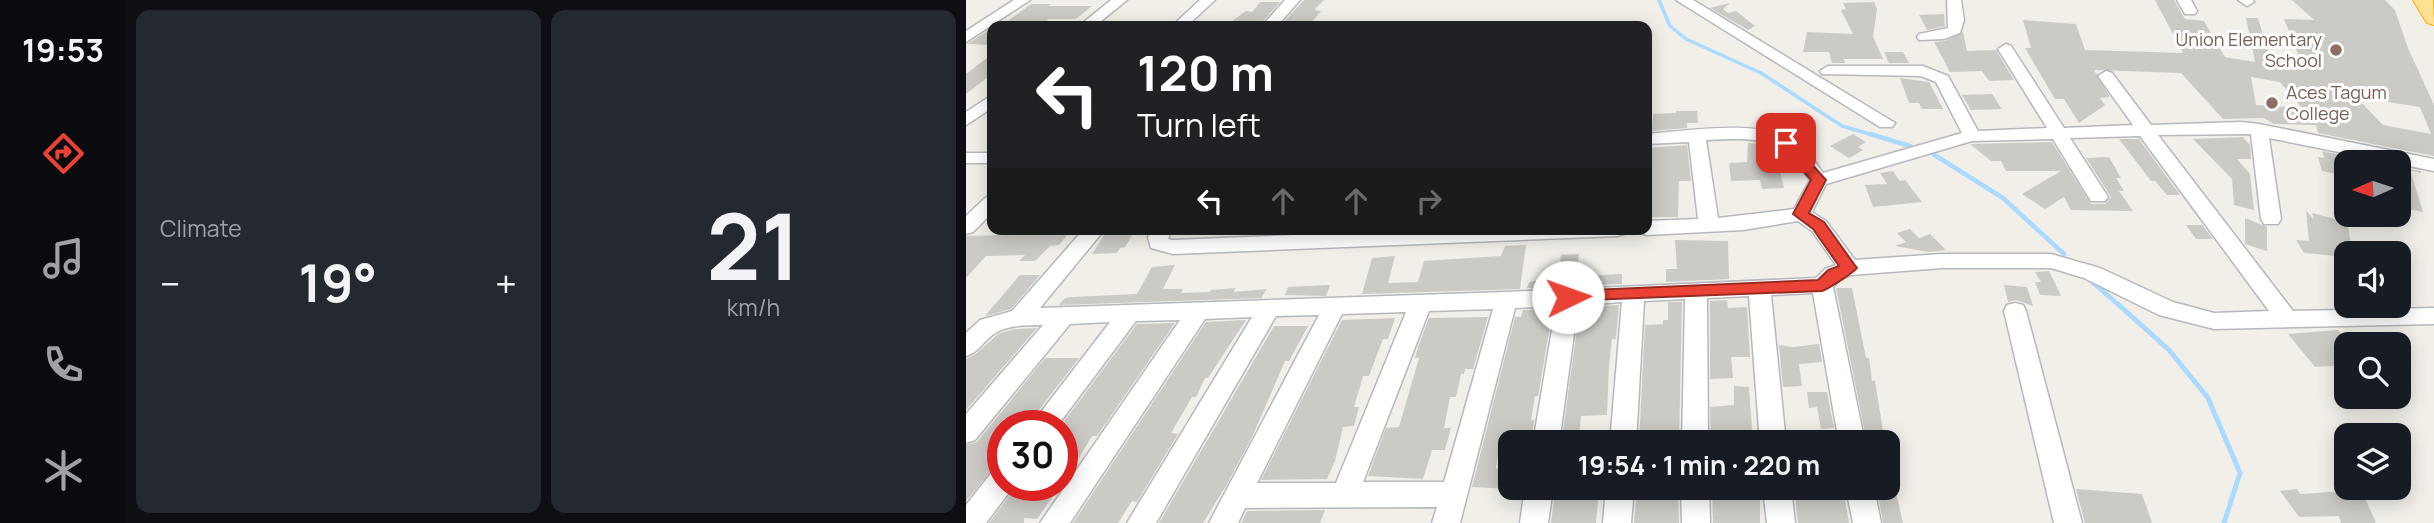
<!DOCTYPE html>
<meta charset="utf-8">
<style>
body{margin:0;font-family:Manrope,sans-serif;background:#242831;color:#f1f3f6;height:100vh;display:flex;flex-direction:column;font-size:26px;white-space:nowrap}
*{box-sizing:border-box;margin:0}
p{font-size:23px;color:#9ea1a6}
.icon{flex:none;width:38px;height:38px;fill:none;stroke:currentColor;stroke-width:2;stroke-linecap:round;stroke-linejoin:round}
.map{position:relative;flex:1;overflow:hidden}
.sheet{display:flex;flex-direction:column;gap:10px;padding:10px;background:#0d0f14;width:840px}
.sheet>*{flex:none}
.hud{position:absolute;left:21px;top:21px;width:665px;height:214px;border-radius:14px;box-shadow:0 4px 18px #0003;background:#202124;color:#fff;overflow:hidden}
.needle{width:46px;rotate:267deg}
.fabs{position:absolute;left:1368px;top:150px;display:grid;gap:14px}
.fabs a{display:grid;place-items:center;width:77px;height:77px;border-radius:14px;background:#171b24;box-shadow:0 4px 18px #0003;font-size:35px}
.speed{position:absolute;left:21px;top:410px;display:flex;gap:14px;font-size:35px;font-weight:700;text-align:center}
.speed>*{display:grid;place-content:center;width:91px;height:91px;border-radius:50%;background:#171b24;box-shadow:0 4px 18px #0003;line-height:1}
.speed .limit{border:10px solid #d22;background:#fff;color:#111}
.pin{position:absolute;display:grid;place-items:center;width:60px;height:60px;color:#fff;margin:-30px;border-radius:14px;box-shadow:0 4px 10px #0006}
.me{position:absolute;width:77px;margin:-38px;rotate:87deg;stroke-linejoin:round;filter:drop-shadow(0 0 5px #0008)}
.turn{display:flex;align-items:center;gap:24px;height:147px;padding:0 35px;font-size:32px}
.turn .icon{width:91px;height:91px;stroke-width:2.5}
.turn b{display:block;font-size:49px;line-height:60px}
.lanes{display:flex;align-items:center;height:66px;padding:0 35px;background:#0003;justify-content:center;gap:35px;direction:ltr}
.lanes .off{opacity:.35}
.big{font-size:52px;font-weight:700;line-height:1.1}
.sheet .tile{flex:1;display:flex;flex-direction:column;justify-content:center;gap:10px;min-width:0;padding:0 24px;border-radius:14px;background:#242831}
.sheet .dial{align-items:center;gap:0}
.dial b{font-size:91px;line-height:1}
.heat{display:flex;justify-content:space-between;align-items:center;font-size:38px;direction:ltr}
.sheet .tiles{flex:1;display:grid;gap:10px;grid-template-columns:repeat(2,1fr)}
.trip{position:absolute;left:532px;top:430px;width:402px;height:70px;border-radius:14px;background:#171b24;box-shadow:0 4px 18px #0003;font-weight:700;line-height:70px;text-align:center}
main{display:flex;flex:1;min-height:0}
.dock{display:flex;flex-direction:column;width:126px;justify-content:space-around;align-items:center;background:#090b0e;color:#9ea1a6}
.dock .icon{width:49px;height:49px}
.dock .current{color:#ea4335}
.dock b{font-size:32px;color:#f1f3f6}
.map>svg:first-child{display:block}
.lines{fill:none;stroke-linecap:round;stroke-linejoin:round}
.stream-far2{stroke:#aadaff;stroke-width:3.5}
.stream-far1{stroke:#aadaff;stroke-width:4.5}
.stream{stroke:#aadaff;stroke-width:5}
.building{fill:#cccac5;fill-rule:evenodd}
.minor-casing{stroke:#b5b8bc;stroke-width:3}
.highway-casing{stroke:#f9ab00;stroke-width:2}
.minor{fill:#fff;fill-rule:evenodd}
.highway{fill:#fde293;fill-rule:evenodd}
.route{fill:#ea4335;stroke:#982c22;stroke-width:2}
.education-dot{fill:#8d6e63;stroke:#fff;stroke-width:2.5}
.labels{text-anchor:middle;stroke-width:6;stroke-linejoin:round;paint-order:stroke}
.far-education-label{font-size:18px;fill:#785e54;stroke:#fff;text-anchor:end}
</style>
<main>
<nav class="dock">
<b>19:53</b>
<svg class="icon current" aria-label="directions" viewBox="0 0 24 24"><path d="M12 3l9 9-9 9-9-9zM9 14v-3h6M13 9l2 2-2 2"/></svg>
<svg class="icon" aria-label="music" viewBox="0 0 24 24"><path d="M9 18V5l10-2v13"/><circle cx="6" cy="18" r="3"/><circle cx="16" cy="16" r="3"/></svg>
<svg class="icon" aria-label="phone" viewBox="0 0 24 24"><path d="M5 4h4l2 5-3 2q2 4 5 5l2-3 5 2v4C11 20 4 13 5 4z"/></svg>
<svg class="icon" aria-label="climate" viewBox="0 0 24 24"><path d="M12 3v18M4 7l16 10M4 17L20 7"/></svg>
</nav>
<section class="sheet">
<div class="tiles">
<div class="tile"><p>Climate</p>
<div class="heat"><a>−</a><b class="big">19°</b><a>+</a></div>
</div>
<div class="tile dial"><b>21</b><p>km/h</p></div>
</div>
</section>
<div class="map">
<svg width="1468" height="523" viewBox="0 0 1468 523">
<rect width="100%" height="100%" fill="#f1efe8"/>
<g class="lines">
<polyline class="stream-far2" points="693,0 704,26 720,39 795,73 876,126 910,136"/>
<g class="stream-far1">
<polyline points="904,134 944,146"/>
<polyline points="967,154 1037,198 1098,254"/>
<polyline points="1124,280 1155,307"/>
</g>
<polyline class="stream" points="1153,305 1203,350 1242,398 1274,473 1258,523"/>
</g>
<g class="building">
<polygon points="338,0 358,0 348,10 355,11 346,22 314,26"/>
<path d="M1189,0h19l11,19 19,2 21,36 30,5 -9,-44h12l13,43 32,5 -19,-47 30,1 -22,-20h93l10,10 13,38 26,57v51l-116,-23 -2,-8 -42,-1 -10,-6 -41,1 -42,-46 -87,-3 16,27 -10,1 5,7 -26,18 -15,-24h-9l-30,-51h6l-8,-28 53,4 9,26 98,3zM1285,77l29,5 22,26 -46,-3zM1390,97l64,10 11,27 -48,-9z"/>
<polygon points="294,2 314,2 293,26 262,24 280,11 286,12"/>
<polygon points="908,2 911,9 907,37 917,59 878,59 879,63 866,63 863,52 837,52 841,32 887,34 875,10 880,9 877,3"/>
<polygon points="764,3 757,9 762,13 770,11 789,26 782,30 744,8"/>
<polygon points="65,4 85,4 82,6 126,6 110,19 83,19 74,26 35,26"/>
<polygon points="978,14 979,26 961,30 953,15"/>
<polygon points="26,28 26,45 1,44"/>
<polygon points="997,32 1001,51 1030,50 1048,80 1023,81 1016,71 984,72 968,42 979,41"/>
<polygon points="918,52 937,52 943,63 923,63"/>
<polygon points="26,54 26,74 0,94 0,74"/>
<polygon points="934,78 963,82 977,109 956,109 953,103 943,103"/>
<polygon points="1026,94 1036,109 1005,110 996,95"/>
<polygon points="710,111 731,111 732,123 721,123 721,128 686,131 687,114 710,113"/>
<polygon points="887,134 900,142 892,147 897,150 883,158 864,146"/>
<polygon points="1277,137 1284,145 1285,159 1271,159 1284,174 1288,210 1268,205 1266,179 1227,139"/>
<polygon points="1153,139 1173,139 1214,195 1201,195 1189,181 1185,181"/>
<polygon points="1086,142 1125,204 1139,204 1145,197 1120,158 1143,157 1155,178 1150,178 1158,191 1153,191 1167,211 1105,210 1098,197 1079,209 1056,194 1095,171 1040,171 1035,161 1025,161 1004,144"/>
<polygon points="782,143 794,144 793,156 810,155 818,188 796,189 794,180 765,181 763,163 781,162"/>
<polygon points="721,145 725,181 713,181 712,217 684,217 686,199 681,199 681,148"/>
<polygon points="1356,151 1413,163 1372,163 1376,175 1356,171 1352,157 1358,158"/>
<polygon points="1433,168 1455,171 1455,173 1444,170 1457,212 1433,207"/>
<polygon points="927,171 934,181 939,180 956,202 907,207 899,185 921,184 914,173"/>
<polygon points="1340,210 1348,220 1346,213 1381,222 1387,254 1381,254 1381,257 1338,253 1330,240 1343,241"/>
<polygon points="1279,218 1301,227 1301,251 1279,244"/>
<polygon points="1220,225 1236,225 1247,239 1230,239"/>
<polygon points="69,229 105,230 93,245 84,246 69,261 53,261 59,255 20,256 0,278 0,236 40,235 44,231"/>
<polygon points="142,229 170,229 159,247 154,248 151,253 126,254"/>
<polygon points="944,229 953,238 964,234 980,250 962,252 929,246 940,242 931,233"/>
<polygon points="709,240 762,241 763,279 700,282 700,269 711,269"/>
<polygon points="560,245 554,289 396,294 406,258 429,256 422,283 452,282 458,261 535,256 539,246"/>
<polygon points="613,254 611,276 656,274 656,284 561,288 563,282 593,278 595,255"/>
<polygon points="209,265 197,289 217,289 215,293 244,292 245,290 269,288 268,292 301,289 295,298 93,305 99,298 106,297 171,294 186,267"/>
<polygon points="1083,271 1089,283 1095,296 1074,295 1069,282 1075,282 1069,272"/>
<polygon points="54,275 74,275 45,309 19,316"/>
<polygon points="364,285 360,296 319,295 322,287"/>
<polygon points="1038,285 1061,287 1067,306 1050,300 1042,302"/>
<polygon points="870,288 886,288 900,358 903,358 906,381 909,381 919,443 901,443"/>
<polygon points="761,300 762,308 781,307 784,357 765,357 767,378 744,379 744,301"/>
<polygon points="702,302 716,302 713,443 673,443 679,325 697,324 697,320 702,320"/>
<polygon points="653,305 650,339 646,339 643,365 641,415 615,416 613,438 596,438 614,307"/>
<polygon points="587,309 572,396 569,396 565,420 568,420 566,435 535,438 530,468 544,469 544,489 506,487 549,317 555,317 557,310"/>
<polygon points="522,317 507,369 499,369 498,374 495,374 490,397 484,397 478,428 485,428 479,450 466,450 457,479 402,476 420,428 433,427 453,358 449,358 452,347 463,318"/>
<polygon points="429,318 422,339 417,339 403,376 397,376 388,407 393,407 388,426 377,427 369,461 361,479 295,480 376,320"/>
<polygon points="280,320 242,378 239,378 230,397 226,397 205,433 212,434 171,502 166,501 152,523 107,523 240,322"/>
<polygon points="209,323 131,436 126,436 96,486 96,456 109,436 96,435 96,424 171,324"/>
<polygon points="308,326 342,326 323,361 319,361 287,435 260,486 237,523 193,523"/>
<polygon points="71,328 0,410 0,359 11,353 32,334 48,329"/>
<polygon points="1372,330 1381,341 1381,365 1349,367 1322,334"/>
<polygon points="853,344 856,362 833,364 836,386 817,387 813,345 827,347"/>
<polygon points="79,358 113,358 66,419 37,419 37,457 0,501 0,445 11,442"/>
<polygon points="768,386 783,387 787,443 745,443 744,407 768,405"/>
<polygon points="841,392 861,392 868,428 855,429 851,407 843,408"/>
<polygon points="51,485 95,485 71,519 58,518 58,523 23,523"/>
<polygon points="602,488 633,488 630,523 585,523 588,500 602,498"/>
<polygon points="671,488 712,488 713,523 668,523"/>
<polygon points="746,488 794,488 794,523 747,523"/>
<polygon points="828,488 877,488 883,523 832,523"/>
<polygon points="911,488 929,488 937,523 917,523"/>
<polygon points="1110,489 1176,494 1186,523 1119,523"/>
<polygon points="1331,489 1334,494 1364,492 1398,496 1410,523 1375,523 1373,516 1333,517 1314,491"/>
<polygon points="359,510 354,523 275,523 281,511"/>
</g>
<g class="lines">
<defs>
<g id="minor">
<polygon points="48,0 64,0 0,42 0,31"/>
<polygon points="145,0 161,0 129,26 113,26"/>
<polygon points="234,0 249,0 221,26 206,26"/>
<polygon points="319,0 334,0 311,26 296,26"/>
<polygon points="710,0 727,0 929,123 926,127 914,127"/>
<polygon points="981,0 995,0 998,20 994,33 978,39 953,40 951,37 953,34 982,28"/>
<polygon points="1211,0 1225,0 1231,11 1229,14 1219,14"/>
<polygon points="1272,0 1287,0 1288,2 1281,6"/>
<path d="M1040,44l5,2 53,82 69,-3 -35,-49 8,-5 6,2 39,52 90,-3 18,2 175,35v12l-165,-33 12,81 -3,5h-14l-3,-5 -10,-85 -93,1 135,176 141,-3v16l-220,5 -55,-14 -75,-37 -33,-10h-109l-91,7 -10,4 -8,8 32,156h-26l-26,-150 -42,2 15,148h-26l-11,-147 -42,2 1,145h-26l3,-144 -41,2 -8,142h-26l12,-141 -44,3 -19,138h-26l23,-137 -41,2 -55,215h-28l5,-16 -192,1 -7,15h-29l110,-208 -43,1 -120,207h-29l125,-206 -47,2 -135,204h-30l140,-203 -44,1 -78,104h-27l79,-103 -40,2 -95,116 -9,3v-29l77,-89c-15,0 -32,0 -46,7 -12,6 -17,20 -31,24v-23l14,-13 32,-9 72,-82h21l-65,79 466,-16 310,-14 9,-9 11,-4 -24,-34 -14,-10 -55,9 -96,5 -7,-2 -2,-4h9v-8l51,-2 -9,-77 -42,2v-10c40,-3 112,-15 147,6 12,8 21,22 29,33l139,-40 -26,-51 -15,-6 -99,-2 -2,-3 8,-5h95l25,10 30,55 69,-3 -49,-79zM1174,136l129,175 -55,2 -41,-11 -73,-34 -49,-14h-109l-87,6 -29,-39 -14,-9 14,-28 146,-43 81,-2 38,62h14l3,-4 -38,-59zM740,140c53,-2 71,-5 104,40l-16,29 -76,9zM527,309l-49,173h-81l66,-171zM440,312l-70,171h-79l85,-169z"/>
<polygon points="26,95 26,108 0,125 0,112"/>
<rect x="0" y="153" width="26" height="10"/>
<polygon points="26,196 26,213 7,232 0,234 0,216 19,198"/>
<polygon points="186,229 206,229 202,239 207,240 477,229 661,229 658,234 651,236 207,254 185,248 182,237"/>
<polygon points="1049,303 1057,305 1060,311 1116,523 1088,523 1038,311 1041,305"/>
<polygon points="37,467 37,485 48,485 47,487 20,523 0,523 0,505 27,471"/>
<polygon points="559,488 587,488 582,523 554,523"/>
<polygon points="640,488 668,488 665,523 637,523"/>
<polygon points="715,488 743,488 744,523 716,523"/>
<polygon points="797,488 825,488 829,523 801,523"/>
<polygon points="880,488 908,488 915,523 887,523"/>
</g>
<polygon id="highway" points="1447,0 1467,0 1468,25 1461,23"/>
</defs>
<use href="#minor" class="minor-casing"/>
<use href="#highway" class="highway-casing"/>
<use href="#minor" class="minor"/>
<use href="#highway" class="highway"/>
</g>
<path class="route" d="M820,139l4,1 36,40 -17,33 15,9 30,42 3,4c-4,5 -29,21 -35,23l-260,10 -3,-4 3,-4 6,-2 250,-11 10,-10 11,-4 -26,-37 -20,-15 18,-34 -32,-37z"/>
<g class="education-dot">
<circle cx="1370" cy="50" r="7"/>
<circle cx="1306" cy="103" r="7"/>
</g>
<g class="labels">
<g class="far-education-label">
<text x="1356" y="46">Union Elementary<tspan x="1356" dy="21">School</tspan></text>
<text x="1320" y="99" text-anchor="start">Aces Tagum<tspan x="1320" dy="21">College</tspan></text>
</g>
</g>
</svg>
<div class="fabs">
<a><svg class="needle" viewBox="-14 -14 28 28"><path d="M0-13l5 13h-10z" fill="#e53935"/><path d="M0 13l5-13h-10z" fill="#9ea1a6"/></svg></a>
<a><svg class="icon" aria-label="sound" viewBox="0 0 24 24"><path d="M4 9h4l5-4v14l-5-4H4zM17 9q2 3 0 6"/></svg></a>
<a><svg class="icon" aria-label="search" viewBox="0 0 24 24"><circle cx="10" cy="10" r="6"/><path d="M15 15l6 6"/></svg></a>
<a><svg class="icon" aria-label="layers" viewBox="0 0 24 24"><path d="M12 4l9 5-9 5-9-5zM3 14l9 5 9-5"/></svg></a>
</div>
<div class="speed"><div class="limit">30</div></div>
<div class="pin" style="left:820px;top:143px;background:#d93025"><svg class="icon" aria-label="arrive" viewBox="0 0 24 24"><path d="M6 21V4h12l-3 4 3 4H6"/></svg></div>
<svg class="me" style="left:602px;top:297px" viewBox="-20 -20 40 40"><circle r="19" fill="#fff"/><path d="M0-13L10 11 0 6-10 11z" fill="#ea4335"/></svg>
<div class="trip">19:54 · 1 min · 220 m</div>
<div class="hud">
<div class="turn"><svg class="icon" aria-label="left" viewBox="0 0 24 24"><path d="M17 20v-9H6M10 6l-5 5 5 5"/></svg><div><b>120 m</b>Turn left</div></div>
<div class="lanes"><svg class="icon" aria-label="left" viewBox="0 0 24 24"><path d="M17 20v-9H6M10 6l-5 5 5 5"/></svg><svg class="icon off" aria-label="ahead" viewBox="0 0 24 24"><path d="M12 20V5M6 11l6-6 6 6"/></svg><svg class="icon off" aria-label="ahead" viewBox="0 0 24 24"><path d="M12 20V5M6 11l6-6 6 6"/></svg><svg class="icon off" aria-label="right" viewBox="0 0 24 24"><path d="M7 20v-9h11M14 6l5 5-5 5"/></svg></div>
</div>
</div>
</main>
